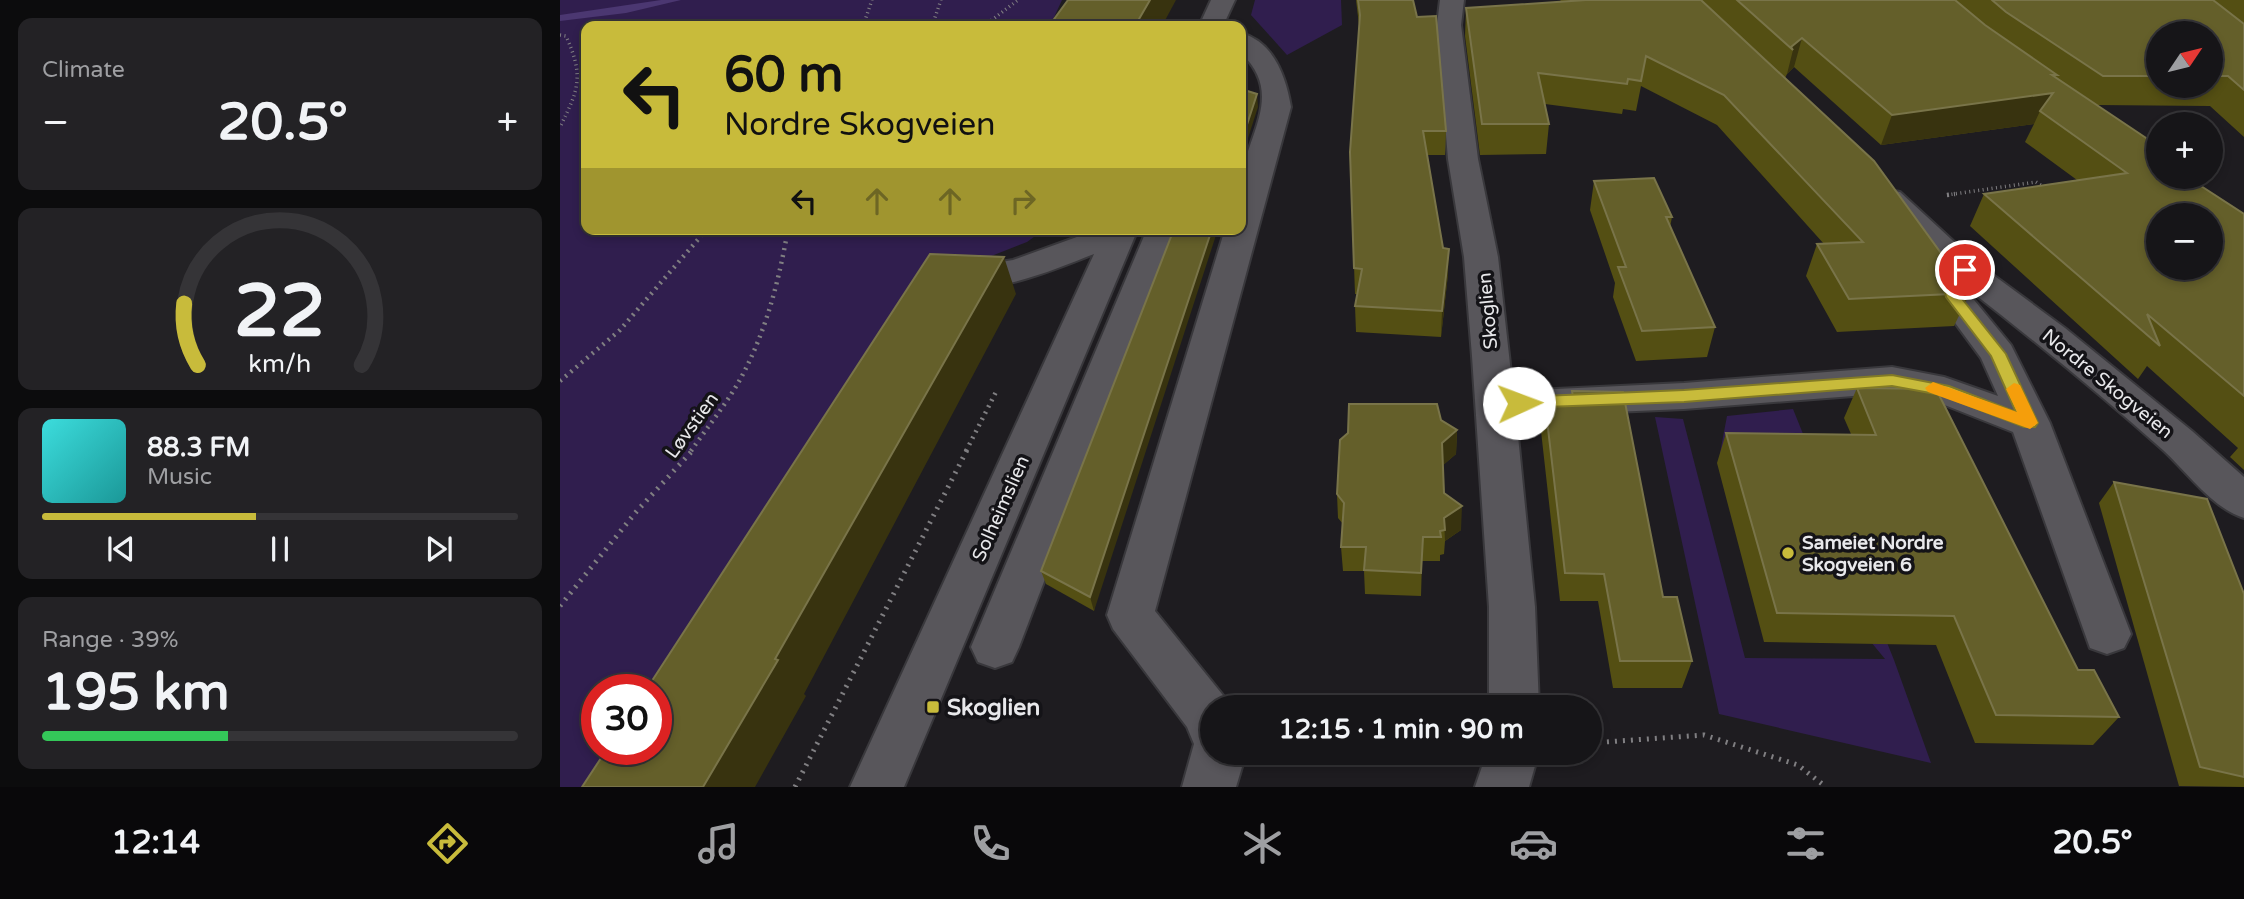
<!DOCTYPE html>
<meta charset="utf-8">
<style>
body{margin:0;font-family:"Varela Round",sans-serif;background:#232225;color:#f1f3f6;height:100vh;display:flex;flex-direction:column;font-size:26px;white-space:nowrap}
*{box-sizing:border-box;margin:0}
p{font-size:23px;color:#9e9fa2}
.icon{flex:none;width:38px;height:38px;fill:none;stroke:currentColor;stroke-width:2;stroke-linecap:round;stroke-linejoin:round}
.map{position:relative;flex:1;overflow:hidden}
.details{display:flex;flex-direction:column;gap:18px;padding:18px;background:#0c0c0d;width:560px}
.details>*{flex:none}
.hud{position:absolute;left:21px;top:21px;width:665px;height:214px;border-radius:14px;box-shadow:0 4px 10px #0003,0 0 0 2px #353437;background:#c8bb3b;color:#111;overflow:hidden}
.needle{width:46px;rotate:55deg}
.controls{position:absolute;left:1586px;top:21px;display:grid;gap:14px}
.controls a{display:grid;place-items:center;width:77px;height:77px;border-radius:50%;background:#161518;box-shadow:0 4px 10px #0003,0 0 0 2px #353437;font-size:35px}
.speed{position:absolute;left:21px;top:674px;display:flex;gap:14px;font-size:35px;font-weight:700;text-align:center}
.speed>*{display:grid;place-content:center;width:91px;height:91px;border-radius:50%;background:#161518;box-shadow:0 4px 10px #0003,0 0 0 2px #353437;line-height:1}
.speed .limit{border:10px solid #d22;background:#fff;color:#111}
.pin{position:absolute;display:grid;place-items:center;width:60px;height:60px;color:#fff;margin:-30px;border:4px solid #fff;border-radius:50%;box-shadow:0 2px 7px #0007}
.me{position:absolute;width:77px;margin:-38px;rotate:88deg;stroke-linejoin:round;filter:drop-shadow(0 0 5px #0008)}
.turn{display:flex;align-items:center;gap:24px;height:147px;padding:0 28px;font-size:32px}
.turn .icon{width:91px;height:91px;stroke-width:2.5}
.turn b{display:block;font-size:49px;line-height:60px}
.lanes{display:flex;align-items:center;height:66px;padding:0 28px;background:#0003;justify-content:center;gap:35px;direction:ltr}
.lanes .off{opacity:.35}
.big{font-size:52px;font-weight:700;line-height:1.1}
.details .tile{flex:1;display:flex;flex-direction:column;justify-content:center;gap:10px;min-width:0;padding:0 24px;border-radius:14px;background:#232225}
.details .dial{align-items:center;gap:0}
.dial svg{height:182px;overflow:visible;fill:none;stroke:#353437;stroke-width:7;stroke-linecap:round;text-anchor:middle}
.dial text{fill:#f1f3f6;stroke:none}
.song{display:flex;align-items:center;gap:21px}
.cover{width:84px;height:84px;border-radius:10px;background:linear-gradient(135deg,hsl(180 70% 55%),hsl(180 70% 35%))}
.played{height:7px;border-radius:4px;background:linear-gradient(90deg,#c8bb3b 45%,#353437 45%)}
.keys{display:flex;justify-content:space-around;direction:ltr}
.heat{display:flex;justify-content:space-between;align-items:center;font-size:38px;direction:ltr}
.charge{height:10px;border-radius:5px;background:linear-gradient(90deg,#34c759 39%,#353437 0)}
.trip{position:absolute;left:640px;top:695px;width:402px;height:70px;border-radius:35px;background:#161518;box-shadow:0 4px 10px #0003,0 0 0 2px #353437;font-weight:700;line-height:70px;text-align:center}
.tabs{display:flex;height:112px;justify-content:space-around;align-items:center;background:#09080a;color:#9e9fa2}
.tabs .icon{width:49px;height:49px}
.tabs .on{color:#c8bb3b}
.tabs b{font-size:32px;color:#f1f3f6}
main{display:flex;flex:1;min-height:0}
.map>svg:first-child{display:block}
.green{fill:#301e4e}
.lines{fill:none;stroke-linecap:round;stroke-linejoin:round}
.stream{fill:#4b3771;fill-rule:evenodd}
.minor-casing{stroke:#39383c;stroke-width:4}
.path-far2{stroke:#807f82;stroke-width:3.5;stroke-dasharray:1 3.5;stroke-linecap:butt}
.path-far1{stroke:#807f82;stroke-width:4.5;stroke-dasharray:2 5;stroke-linecap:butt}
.path{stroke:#807f82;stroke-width:5;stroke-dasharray:2 6;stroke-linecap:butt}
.minor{fill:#58565b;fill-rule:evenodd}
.wall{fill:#544f13;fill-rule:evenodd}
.shaded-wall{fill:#38330f}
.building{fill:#645f2a;stroke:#797449;stroke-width:2;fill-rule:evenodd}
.route{fill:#c8bb3b;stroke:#827a26;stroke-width:2}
.slow{fill:#f59e0b}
.poi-dot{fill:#c8bb3b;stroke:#141317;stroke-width:2.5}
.labels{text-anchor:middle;stroke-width:7;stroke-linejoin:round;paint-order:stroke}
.street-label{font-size:19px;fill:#e8e8eb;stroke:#141317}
.poi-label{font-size:19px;font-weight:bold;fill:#e8e8eb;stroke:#141317;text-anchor:start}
.near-poi-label{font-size:23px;font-weight:bold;fill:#e8e8eb;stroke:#141317;text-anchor:start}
</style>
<main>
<section class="details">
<div class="tile"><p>Climate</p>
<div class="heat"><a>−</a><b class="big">20.5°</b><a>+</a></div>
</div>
<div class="tile dial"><svg viewBox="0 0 100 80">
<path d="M14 69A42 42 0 1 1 86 69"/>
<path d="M14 69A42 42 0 0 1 8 42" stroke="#c8bb3b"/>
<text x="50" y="56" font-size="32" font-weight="700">22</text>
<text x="50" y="72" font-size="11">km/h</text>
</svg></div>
<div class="tile">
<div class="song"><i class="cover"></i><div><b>88.3 FM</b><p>Music</p></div></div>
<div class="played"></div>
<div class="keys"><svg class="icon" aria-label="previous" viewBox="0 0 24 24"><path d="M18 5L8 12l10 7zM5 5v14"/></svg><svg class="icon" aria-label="pause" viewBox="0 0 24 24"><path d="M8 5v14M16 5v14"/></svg><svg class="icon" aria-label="next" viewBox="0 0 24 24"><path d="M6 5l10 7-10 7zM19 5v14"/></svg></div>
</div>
<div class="tile"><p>Range · 39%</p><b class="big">195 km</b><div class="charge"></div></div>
</section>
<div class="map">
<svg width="1684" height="787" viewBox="0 0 1684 787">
<rect width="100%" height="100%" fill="#1e1c20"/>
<g class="green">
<polygon points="0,0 502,0 490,26 26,26 26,229 485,229 467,242 378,277 96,690 37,690 37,749 70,749 46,787 0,787"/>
<polygon points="695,0 781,0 782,25 727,55 691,15"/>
<polygon points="1233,409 1334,660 1371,763 1159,714 1095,417 1123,419 1185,658 1325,659 1311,642 1243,462 1163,461 1160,453 1167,416"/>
</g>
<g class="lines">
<g class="stream">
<polygon points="101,0 121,0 66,13 0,21 0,15"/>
<polygon points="432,229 504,229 506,232 499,236 438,233"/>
</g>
<defs>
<g id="minor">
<polygon points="651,0 675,0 663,26 639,26"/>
<path d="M880,0h24l-3,25 17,134 20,98 15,134 171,-8 208,-16 52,10 54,19 -17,-38 -45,-61 -4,-16 12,-12 -71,-70 5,-7 11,-2 11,2 77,71 88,65 127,103 52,46v41c-32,-10 -56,-45 -81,-68 -63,-56 -128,-109 -195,-161l2,6 41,50 39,78 81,211 -7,14 -17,6 -17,-6 -77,-216 -76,-30 -45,-9 -208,16 -168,7 19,191 4,100h-50v-100l-17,-251 -8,-99 -16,-98 -11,-134z"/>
<path d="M681,33c33,9 45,44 50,74l-136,504 71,88 4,8h-17v45h30l-1,15 -6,20h-54l12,-43 -7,-17 -74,-98 -6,-14 118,-386h16c0,-16 -3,-33 0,-49 6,-46 44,-86 0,-127z"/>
<path d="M539,229h39l-234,558h-54l244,-533c-41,16 -103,43 -147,31l-5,-7 5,-7 66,-11z"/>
<polygon points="587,229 619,229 459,647 452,662 435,668 418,662 411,647"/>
<polygon points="927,752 979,752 969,787 915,787"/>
</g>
</defs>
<use href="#minor" class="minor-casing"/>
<g class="path-far2">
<polyline points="303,26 312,0"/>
<polyline points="372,26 381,0"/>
<polyline points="424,26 458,0"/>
<path d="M0,35l6,1c18,40 13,53 -6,91"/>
<polyline points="1387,195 1476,182 1484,187"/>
</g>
<g class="path-far1">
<polyline points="1387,195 1395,194"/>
<polyline points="0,381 60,330 147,229"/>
<path d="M131,451c17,-25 38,-50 52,-77 24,-46 36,-94 45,-145"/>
<polyline points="406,451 436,392"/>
</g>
<g class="path">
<polyline points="0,606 76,512 133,450"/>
<polyline points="1031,743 1144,735 1238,765 1266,787"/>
<polyline points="235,787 407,450"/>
</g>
<use href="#minor" class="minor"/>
</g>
<g class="wall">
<polygon points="796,0 853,0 886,131 885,155 867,155 888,274 881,337 796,332 795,306 797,294 795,294 790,152 799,25"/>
<path d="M1000,0h684v137l-34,-31 -113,-1 61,72 86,37v256l-14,-13 8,-9 -91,-82 -9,13 -168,-153 14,-32 93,-14 -52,-38 9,-18 -153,21 -87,-78 -7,7 -2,4 185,215 -16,33 -117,6 -31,-56 11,-32h7l-107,-119 -76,-39 -5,25 -13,-2 -1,5 -77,-10 4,20 -3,30 -66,1 -15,-119 1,-28 96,-6zM1598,33h52v53h-52z"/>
<polygon points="1034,181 1112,217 1110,227 1155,327 1147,357 1076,361 1053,297 1055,283 1030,210"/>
<polygon points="614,229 534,611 486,584 481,571"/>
<polygon points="1297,388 1518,670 1559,717 1533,745 1415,743 1376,645 1204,642 1157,463 1166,433 1291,434 1284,418"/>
<polygon points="1012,391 1132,661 1122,688 1053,688 1038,601 1000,601 981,431 985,403 1011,403"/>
<polygon points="881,420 897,430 896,454 883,465 884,493 901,530 885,541 884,554 880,555 880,561 862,561 861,596 805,594 804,571 783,571 781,547 783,524 778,518 777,494"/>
<polygon points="1554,482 1684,594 1684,787 1619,786 1539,503"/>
</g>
<g class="shaded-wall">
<polygon points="590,0 616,0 602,26 575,26"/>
<polygon points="1242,38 1234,67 1227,74 1233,50 1231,48"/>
<polygon points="1493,93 1480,111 1474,124 1321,145 1332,115"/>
<polygon points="697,94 698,107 681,160 681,143"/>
<polygon points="652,229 658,229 534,611 530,597"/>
<polygon points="889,249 888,274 881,337 882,311"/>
<polygon points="444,257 456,294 244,694 246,696 195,787 143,787"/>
<polygon points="897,430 896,454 881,467 882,443"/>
<polygon points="902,506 901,530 885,541 884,518"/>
</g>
<g class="building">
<polygon points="508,0 590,0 575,26 489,26"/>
<polygon points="798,0 853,0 857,17 876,16 886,131 863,131 883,248 889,249 882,311 795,306 802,269 794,268 790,152 800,15"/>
<polygon points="1026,0 1141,0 1314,161 1410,293 1289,299 1257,244 1303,242 1164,95 1086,56 1081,81 1068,79 1067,84 978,73 989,124 922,124 906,8"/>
<path d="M1177,0h218l30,25 72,50h-5l106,71v31h29l57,37v182l-97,-82 13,32 -176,-152 143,-21 -87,-62 13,-18 -161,22 -90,-77 -11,9 2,3zM1598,215h52v53h-52z"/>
<polygon points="1432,0 1653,0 1684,24 1684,90 1668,76 1650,76 1650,33 1598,33 1598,76 1543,76 1446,12"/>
<polygon points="681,89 697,94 681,143"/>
<polygon points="1094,178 1112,217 1106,217 1155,327 1082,331 1058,267 1066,267 1034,181"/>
<polygon points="614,229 652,229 530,597 481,571"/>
<polygon points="370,254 444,257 215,659 218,660 143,787 22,787 47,749 96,749 96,690 86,690"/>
<polygon points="1297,388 1376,389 1518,670 1534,670 1559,717 1436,715 1394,616 1217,613 1166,433 1316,435"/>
<polygon points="1012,391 1063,392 1103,597 1117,597 1132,661 1060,661 1044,574 1005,573 985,403 1014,403"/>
<polygon points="789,404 877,404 881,420 897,430 882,443 884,493 902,506 884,518 885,530 880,531 881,537 863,537 861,573 804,570 806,547 781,547 784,503 777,494 780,440 788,433"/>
<polygon points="1554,482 1647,499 1684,594 1684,777 1640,767"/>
</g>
<polygon class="route" points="1405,266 1412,270 1397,283 1400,296 1446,354 1478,423 1475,427 1464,427 1381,395 1332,386 1124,402 959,408 951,403 959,397 1124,390 1332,375 1389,386 1456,412 1431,356 1386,297 1382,281"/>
<polygon class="slow" points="1373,382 1457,412 1446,389 1454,383 1460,385 1478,423 1470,429 1368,392 1365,388"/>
<g class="poi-dot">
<circle cx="1228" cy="553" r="7"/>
<rect x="366" y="700" width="14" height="14" rx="3.5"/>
</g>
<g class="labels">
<g class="street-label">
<text transform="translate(927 311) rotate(-95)" y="7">Skoglien</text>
<text transform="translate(1548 383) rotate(39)" y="7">Nordre Skogveien</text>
<text transform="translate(131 425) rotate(-54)" y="7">Løvstien</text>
<text transform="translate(440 508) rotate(-66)" y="7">Solheimslien</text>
</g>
<g class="poi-label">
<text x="1242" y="549">Sameiet Nordre<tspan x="1242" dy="22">Skogveien 6</tspan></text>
</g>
<g class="near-poi-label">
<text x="387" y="715">Skoglien</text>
</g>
</g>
</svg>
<div class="controls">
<a><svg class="needle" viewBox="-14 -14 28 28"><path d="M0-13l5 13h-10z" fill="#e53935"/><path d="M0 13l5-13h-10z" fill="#9e9fa2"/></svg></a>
<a>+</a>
<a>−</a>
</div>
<div class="speed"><div class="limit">30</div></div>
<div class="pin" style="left:1405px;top:270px;background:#d93025"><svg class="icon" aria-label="arrive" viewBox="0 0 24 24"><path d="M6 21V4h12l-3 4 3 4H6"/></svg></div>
<svg class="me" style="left:959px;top:403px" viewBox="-20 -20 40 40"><circle r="19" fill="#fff"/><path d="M0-13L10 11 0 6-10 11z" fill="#c8bb3b"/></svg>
<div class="trip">12:15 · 1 min · 90 m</div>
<div class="hud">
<div class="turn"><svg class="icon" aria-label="left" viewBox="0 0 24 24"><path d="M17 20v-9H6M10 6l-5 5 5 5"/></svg><div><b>60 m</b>Nordre Skogveien</div></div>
<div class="lanes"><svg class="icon" aria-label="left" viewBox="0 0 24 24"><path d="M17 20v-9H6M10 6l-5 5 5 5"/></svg><svg class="icon off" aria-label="ahead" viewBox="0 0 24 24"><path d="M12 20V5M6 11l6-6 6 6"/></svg><svg class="icon off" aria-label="ahead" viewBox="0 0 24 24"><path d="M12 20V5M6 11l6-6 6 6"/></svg><svg class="icon off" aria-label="right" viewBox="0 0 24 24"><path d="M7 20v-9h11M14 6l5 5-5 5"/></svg></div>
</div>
</div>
</main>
<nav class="tabs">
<b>12:14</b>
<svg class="icon on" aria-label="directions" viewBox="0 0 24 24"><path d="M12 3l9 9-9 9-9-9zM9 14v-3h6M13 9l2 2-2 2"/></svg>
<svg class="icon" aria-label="music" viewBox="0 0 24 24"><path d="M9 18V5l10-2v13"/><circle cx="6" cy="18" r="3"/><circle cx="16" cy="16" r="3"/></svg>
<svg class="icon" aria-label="phone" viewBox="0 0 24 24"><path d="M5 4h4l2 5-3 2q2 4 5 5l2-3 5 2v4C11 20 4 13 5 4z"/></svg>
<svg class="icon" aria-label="climate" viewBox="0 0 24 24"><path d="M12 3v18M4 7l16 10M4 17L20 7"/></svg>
<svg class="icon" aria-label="car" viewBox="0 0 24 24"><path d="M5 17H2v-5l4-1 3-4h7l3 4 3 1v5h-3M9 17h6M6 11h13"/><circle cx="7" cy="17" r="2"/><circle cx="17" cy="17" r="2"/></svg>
<svg class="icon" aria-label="filters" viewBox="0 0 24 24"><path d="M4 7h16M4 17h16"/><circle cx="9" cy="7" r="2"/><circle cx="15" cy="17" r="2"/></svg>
<b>20.5°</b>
</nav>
